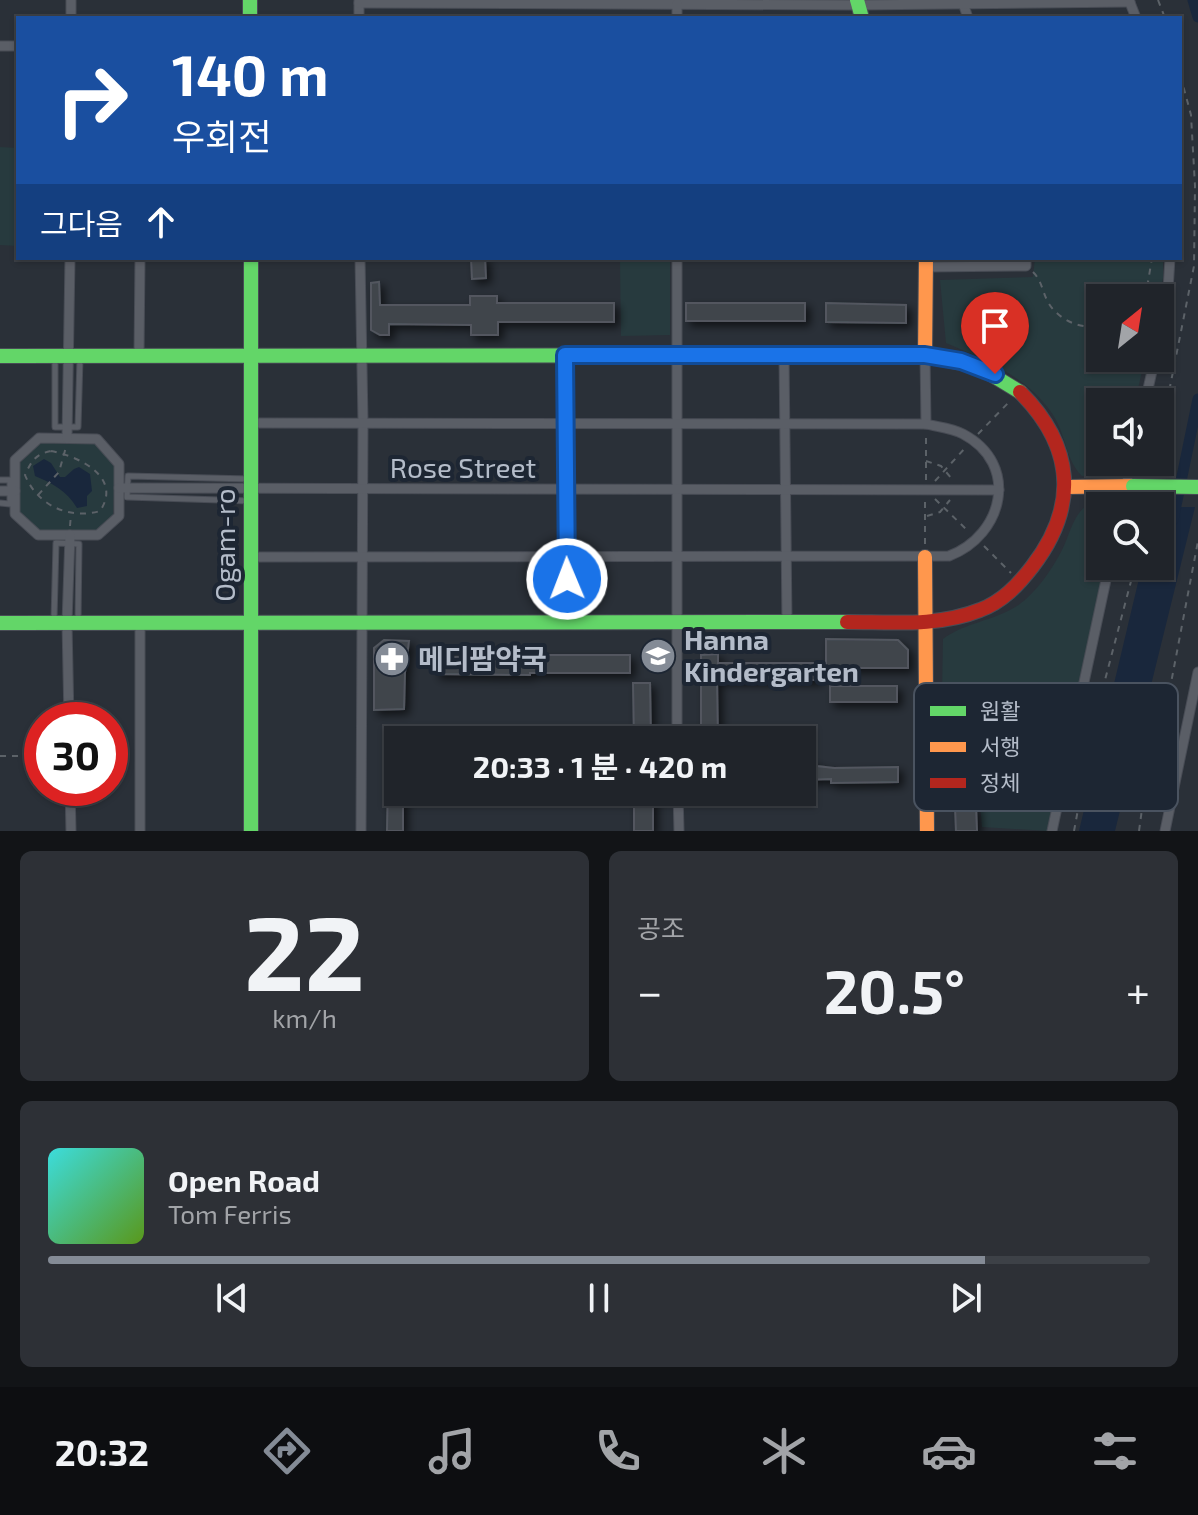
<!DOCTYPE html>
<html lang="ko">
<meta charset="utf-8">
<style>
body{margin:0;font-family:"Exo 2","Noto Sans KR",sans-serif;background:#2d3036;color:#f1f3f6;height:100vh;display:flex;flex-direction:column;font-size:30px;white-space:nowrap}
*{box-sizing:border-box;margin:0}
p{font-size:26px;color:#a2a4a8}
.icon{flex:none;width:44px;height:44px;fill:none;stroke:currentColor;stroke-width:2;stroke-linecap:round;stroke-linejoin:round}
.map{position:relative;height:831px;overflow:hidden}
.side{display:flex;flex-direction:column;gap:20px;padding:20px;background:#121417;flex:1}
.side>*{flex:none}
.banner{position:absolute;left:16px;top:16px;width:1166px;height:244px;border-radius:0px;box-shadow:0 2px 6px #0004,0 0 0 2px #3d4147;background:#1a4fa0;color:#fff;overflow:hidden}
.needle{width:52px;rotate:30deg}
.fabs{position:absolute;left:1086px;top:284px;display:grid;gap:16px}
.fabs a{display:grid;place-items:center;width:88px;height:88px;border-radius:0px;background:#20242a;box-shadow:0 2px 6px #0004,0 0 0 2px #3d4147;font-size:40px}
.speed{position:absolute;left:24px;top:702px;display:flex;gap:16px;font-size:40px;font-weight:700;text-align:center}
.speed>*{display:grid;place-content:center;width:104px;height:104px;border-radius:50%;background:#20242a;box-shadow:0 2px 6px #0004,0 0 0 2px #3d4147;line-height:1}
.speed .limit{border:12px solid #d22;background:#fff;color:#111}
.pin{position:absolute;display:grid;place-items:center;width:68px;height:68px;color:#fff;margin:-82px -34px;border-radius:50% 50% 50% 0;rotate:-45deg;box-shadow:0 0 8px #0007}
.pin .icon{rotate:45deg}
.me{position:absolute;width:88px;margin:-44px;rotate:359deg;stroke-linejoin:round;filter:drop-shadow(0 0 6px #0008)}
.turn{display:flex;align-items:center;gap:28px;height:168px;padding:0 24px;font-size:36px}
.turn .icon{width:104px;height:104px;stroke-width:2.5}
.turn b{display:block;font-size:56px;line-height:68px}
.then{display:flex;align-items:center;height:76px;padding:0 24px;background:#0003;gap:16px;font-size:30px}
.big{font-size:60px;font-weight:700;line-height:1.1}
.side .widget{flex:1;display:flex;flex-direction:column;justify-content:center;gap:12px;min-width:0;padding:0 28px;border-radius:12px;background:#2d3036}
.side .dial{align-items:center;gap:0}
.dial b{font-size:104px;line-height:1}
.song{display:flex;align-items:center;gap:24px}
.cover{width:96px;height:96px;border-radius:12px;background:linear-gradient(135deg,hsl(180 70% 55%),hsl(90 70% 35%))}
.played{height:8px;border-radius:4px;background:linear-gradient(90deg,#848b96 85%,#3d4147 85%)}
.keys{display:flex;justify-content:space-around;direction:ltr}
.heat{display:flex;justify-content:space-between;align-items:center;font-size:44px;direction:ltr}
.side .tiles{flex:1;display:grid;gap:20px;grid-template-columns:1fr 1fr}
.widget:last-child{grid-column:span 2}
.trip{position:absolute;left:384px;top:726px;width:432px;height:80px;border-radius:0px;background:#20242a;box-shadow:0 2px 6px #0004,0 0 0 2px #3d4147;font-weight:700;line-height:80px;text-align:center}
.tab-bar{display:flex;height:128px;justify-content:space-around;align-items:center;background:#0d0e11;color:#a2a4a8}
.tab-bar .icon{width:56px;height:56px}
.tab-bar .current{color:#848b96}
.tab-bar b{font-size:36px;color:#f1f3f6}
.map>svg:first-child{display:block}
.green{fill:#273a3e}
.water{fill:#19273c}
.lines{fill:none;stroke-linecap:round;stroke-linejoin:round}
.canal{stroke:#19273c;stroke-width:11}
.building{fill:#3f444c;stroke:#52575f;stroke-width:2;filter:url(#shadow)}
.lane-casing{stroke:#484c55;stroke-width:7}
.street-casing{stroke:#484c55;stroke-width:11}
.fast-casing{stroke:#484c55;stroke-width:16}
.slow-casing{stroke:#484c55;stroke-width:16}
.jam-casing{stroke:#484c55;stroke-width:16}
.path{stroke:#5c6268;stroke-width:2;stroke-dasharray:6 6;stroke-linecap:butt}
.lane{stroke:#5a5e66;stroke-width:5}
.street{stroke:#5a5e66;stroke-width:9}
.fast{stroke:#63d668;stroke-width:14}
.slow{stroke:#ff974d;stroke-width:14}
.jam{stroke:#b3261e;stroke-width:14}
.fast-bridge-casing{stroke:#484c55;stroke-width:16;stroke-linecap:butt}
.fast-bridge{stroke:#63d668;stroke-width:14}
.route-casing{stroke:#114b97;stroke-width:20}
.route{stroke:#1a73e8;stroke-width:14}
.labels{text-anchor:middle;stroke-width:8;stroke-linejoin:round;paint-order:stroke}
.street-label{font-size:28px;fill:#b4bcc9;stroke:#1d2633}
.poi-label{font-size:28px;font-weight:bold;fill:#b4bcc9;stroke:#1d2633;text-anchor:start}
.key{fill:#1d2633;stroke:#4a5360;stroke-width:2}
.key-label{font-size:22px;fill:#b4bcc9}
</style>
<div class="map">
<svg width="1198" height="831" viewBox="0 0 1198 831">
<defs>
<filter id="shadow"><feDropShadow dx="4.5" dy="4.5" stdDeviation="4" flood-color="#0009"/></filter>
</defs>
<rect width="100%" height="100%" fill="#2a3038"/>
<g class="green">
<polygon points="0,147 18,148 18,246 0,245"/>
<polygon points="620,258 670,258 670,335 621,336"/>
<path d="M1035,258h128v20l-4,20h-59v60h45l-10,44h-35v60h23l-2,13 -39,1c-16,-16 -16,-38 -26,-56 -23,-41 -70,-60 -110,-77l-6,-63 93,-3z"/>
<polygon points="40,443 97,443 115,464 113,516 97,532 40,532 20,512 20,463"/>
<path d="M1088,504l31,2h-19v60h6l-58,265 -66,-4 -2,-22 -40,-1 3,-165c25,-19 60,-18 84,-41 14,-13 25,-29 34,-46 9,-17 11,-36 27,-48z"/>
</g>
<g class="water">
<path d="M44,459l7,4 9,14h5l9,-8 5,-2 11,7 2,17 -5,5v10l-10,2c-10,-17 -25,-25 -42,-32l-2,-10z"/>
<polygon points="1160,507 1195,507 1115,831 1079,831 1142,566 1160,566"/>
</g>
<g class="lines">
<g class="canal">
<polyline points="1193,0 1198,17"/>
<polyline points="1173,520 1198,399"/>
</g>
</g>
<g class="building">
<polygon points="471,258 485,258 486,278 472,279"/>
<polygon points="379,282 380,305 470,305 470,296 497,296 497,303 614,303 614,322 498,322 498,335 471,335 471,325 389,324 389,335 380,335 371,330 371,283"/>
<rect x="686" y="303" width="119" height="18"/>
<polygon points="826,303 906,305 906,323 826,322"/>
<polygon points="826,639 898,640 908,650 908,668 826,668"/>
<polygon points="384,640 409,641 405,672 404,709 374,710 374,648"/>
<polygon points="718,654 718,663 818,663 818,680 717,680 718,740 701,740 701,655"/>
<polygon points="536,655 630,655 630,673 530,673 530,675 436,674 436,657 536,658"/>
<polygon points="633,683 650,683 651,740 634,740"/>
<rect x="830" y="686" width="67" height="16"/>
<polygon points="802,763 817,763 817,766 834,768 898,767 898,782 831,783 831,779 802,780"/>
<polygon points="388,780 398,780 398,792 403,792 403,831 387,831"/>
<rect x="634" y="792" width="19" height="39"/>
<polygon points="976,806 977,831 956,831 955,807"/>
</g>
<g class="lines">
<defs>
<g id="lane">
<polyline points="55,356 55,427 78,427 80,358"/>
<polyline points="250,479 128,476 127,497 251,501"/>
<polyline points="0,480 10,480 10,504 0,503"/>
<polyline points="54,620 56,543 79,544 78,622"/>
</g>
<g id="street">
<polyline points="359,0 359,18"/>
<polyline points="962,0 968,18"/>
<polyline points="1129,0 1136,18"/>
<polyline points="359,3 857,5 1130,2"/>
<polyline points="677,4 677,18"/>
<polyline points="71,18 71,0"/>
<polyline points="0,46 18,46"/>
<polyline points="360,258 363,422 361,831"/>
<polyline points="677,258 677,740"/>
<polyline points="926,267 1026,266 1026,258"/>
<polyline points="1160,336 1168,290 1170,258"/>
<polyline points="139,355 140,258"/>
<polyline points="565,355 567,623"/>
<polyline points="784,355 787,623"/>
<polyline points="925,355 926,424"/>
<polyline points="1145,402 1155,358"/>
<path d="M251,423l675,1c12,3 26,4 37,10 57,30 41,101 -14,122l-698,1"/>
<polygon points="39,438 97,439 119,464 119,516 98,535 38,535 15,514 15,460"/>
<polyline points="67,438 70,258"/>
<polyline points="119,488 999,490"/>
<polyline points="0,491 15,491"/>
<polyline points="1122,506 1131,462"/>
<polyline points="140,623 140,831"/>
<polyline points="69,720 67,623 70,535"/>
<polyline points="70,788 71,831"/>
<polyline points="678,792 679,831"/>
<polyline points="1052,831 1109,566"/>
<polyline points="1165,831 1198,672"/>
</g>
<g id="fast">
<polyline points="250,0 250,18"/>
<polyline points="857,0 862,18"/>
<polyline points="251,258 251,831"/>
<polyline points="0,356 925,355 979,367 1020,392"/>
<polyline points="0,623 847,622"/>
</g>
<g id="slow">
<polyline points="925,355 926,258"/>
<polyline points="1066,487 1133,486"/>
<polyline points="925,557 927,831"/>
</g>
<path id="jam" d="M847,622c44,0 91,5 133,-12 22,-8 38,-25 52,-43 47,-61 42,-121 -12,-175"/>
</defs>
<use href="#lane" class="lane-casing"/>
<use href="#street" class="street-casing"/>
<use href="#fast" class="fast-casing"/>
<use href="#slow" class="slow-casing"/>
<use href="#jam" class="jam-casing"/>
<g class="path">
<polyline points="1158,0 1165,18"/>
<path d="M1033,272c9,9 9,19 15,30 9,17 34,29 52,23"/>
<polyline points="1127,298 1147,288 1152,258"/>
<polyline points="978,434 1010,401"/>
<polyline points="1160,437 1194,266 1195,186 1191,115 1180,74"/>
<path d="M51,451c27,5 72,26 49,60 -31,9 -63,-6 -75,-36 6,-13 10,-21 26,-24z"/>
<polyline points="926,461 941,466 952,479"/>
<polyline points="1153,473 1155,462"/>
<polyline points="926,480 926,435"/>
<polyline points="935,481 966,447"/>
<polyline points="38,495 59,472 66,447"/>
<polyline points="935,499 968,531"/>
<polyline points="1147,506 1148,499"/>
<polyline points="927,516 940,512 950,500"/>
<polyline points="70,526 71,514"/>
<polyline points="925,544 925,499"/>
<polyline points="984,546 1011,573"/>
<polyline points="1161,733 1164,786"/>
<polyline points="110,755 131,755"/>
<polyline points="0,756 42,756"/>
<polyline points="1074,831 1095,718 1135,566"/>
<path d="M1139,831c6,-43 8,-70 25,-111l34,-179"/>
</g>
<use href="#lane" class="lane"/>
<use href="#street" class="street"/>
<use href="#fast" class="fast"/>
<use href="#slow" class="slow"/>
<use href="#jam" class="jam"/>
<defs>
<polyline id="fast-bridge" points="1133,486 1198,487"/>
</defs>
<use href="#fast-bridge" class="fast-bridge-casing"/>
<use href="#fast-bridge" class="fast-bridge"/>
</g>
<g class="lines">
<defs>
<polyline id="route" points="567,579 565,355 925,355 961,361 995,374"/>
</defs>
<use href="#route" class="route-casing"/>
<use href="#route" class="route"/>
</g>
<defs>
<symbol id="school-disc" viewBox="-11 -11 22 22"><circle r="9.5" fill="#848b96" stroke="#1d2633"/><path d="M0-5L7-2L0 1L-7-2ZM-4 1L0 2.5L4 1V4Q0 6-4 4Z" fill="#fff"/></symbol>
<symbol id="pharmacy-disc" viewBox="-11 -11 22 22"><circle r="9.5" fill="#848b96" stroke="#1d2633"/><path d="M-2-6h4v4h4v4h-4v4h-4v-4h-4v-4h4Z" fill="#fff"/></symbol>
</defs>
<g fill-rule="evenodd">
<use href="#school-disc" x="638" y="636" width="40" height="40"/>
<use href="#pharmacy-disc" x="372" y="639" width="40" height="40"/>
</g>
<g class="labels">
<g class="street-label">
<text x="463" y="478">Rose Street</text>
<text transform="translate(225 545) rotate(-90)" y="10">Ogam-ro</text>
</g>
<g class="poi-label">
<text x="684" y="650">Hanna<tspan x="684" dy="32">Kindergarten</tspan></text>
<text x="418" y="669">메디팜약국</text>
</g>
</g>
<rect x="914" y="683" width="264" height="128" rx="12" class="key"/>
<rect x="930" y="706" width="36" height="10" fill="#63d668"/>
<rect x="930" y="742" width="36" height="10" fill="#ff974d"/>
<rect x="930" y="778" width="36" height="10" fill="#b3261e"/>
<g class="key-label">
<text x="980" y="719">원활</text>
<text x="980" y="755">서행</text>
<text x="980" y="791">정체</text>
</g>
</svg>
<div class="fabs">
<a><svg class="needle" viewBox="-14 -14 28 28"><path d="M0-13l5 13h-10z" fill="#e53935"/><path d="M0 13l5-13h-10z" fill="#a2a4a8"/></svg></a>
<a><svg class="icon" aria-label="sound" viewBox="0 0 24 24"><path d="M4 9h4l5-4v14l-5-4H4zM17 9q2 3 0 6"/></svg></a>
<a><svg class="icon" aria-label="search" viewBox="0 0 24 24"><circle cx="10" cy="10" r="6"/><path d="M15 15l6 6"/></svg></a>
</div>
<div class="speed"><div class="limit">30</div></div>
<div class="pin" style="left:995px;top:374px;background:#d93025"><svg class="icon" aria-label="arrive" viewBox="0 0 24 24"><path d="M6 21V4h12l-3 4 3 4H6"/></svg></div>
<svg class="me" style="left:567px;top:579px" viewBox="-20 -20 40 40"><circle r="17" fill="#1a73e8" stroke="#fff" stroke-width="3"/><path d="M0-11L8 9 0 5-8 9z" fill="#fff"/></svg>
<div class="trip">20:33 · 1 분 · 420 m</div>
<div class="banner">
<div class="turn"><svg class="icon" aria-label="right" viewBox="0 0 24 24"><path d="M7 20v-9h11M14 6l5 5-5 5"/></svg><div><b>140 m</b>우회전</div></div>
<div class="then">그다음<svg class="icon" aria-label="ahead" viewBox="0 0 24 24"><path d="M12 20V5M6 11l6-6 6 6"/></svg></div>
</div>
</div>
<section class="side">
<div class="tiles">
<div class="widget dial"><b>22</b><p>km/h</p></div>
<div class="widget"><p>공조</p>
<div class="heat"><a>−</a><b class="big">20.5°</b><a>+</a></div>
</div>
<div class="widget">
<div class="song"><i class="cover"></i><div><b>Open Road</b><p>Tom Ferris</p></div></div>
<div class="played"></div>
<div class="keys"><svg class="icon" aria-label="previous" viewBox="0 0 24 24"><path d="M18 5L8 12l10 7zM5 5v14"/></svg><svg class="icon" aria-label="pause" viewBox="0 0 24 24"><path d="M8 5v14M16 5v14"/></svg><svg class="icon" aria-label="next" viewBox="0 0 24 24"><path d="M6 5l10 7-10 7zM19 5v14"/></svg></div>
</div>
</div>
</section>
<nav class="tab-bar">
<b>20:32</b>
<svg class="icon current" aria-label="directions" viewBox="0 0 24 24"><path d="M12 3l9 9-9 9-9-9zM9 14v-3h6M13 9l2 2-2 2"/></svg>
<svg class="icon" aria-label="music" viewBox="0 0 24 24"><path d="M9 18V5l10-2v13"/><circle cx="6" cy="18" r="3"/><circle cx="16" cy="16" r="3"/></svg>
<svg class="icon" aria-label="phone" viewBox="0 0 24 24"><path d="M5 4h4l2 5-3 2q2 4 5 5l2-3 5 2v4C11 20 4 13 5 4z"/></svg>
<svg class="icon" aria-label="climate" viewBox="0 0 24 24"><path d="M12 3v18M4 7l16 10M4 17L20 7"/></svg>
<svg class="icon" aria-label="car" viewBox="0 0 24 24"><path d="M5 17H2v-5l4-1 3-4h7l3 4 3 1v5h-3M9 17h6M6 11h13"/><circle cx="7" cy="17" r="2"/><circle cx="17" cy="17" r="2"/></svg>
<svg class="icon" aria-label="filters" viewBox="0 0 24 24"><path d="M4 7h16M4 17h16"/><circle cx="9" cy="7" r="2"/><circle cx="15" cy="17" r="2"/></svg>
</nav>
